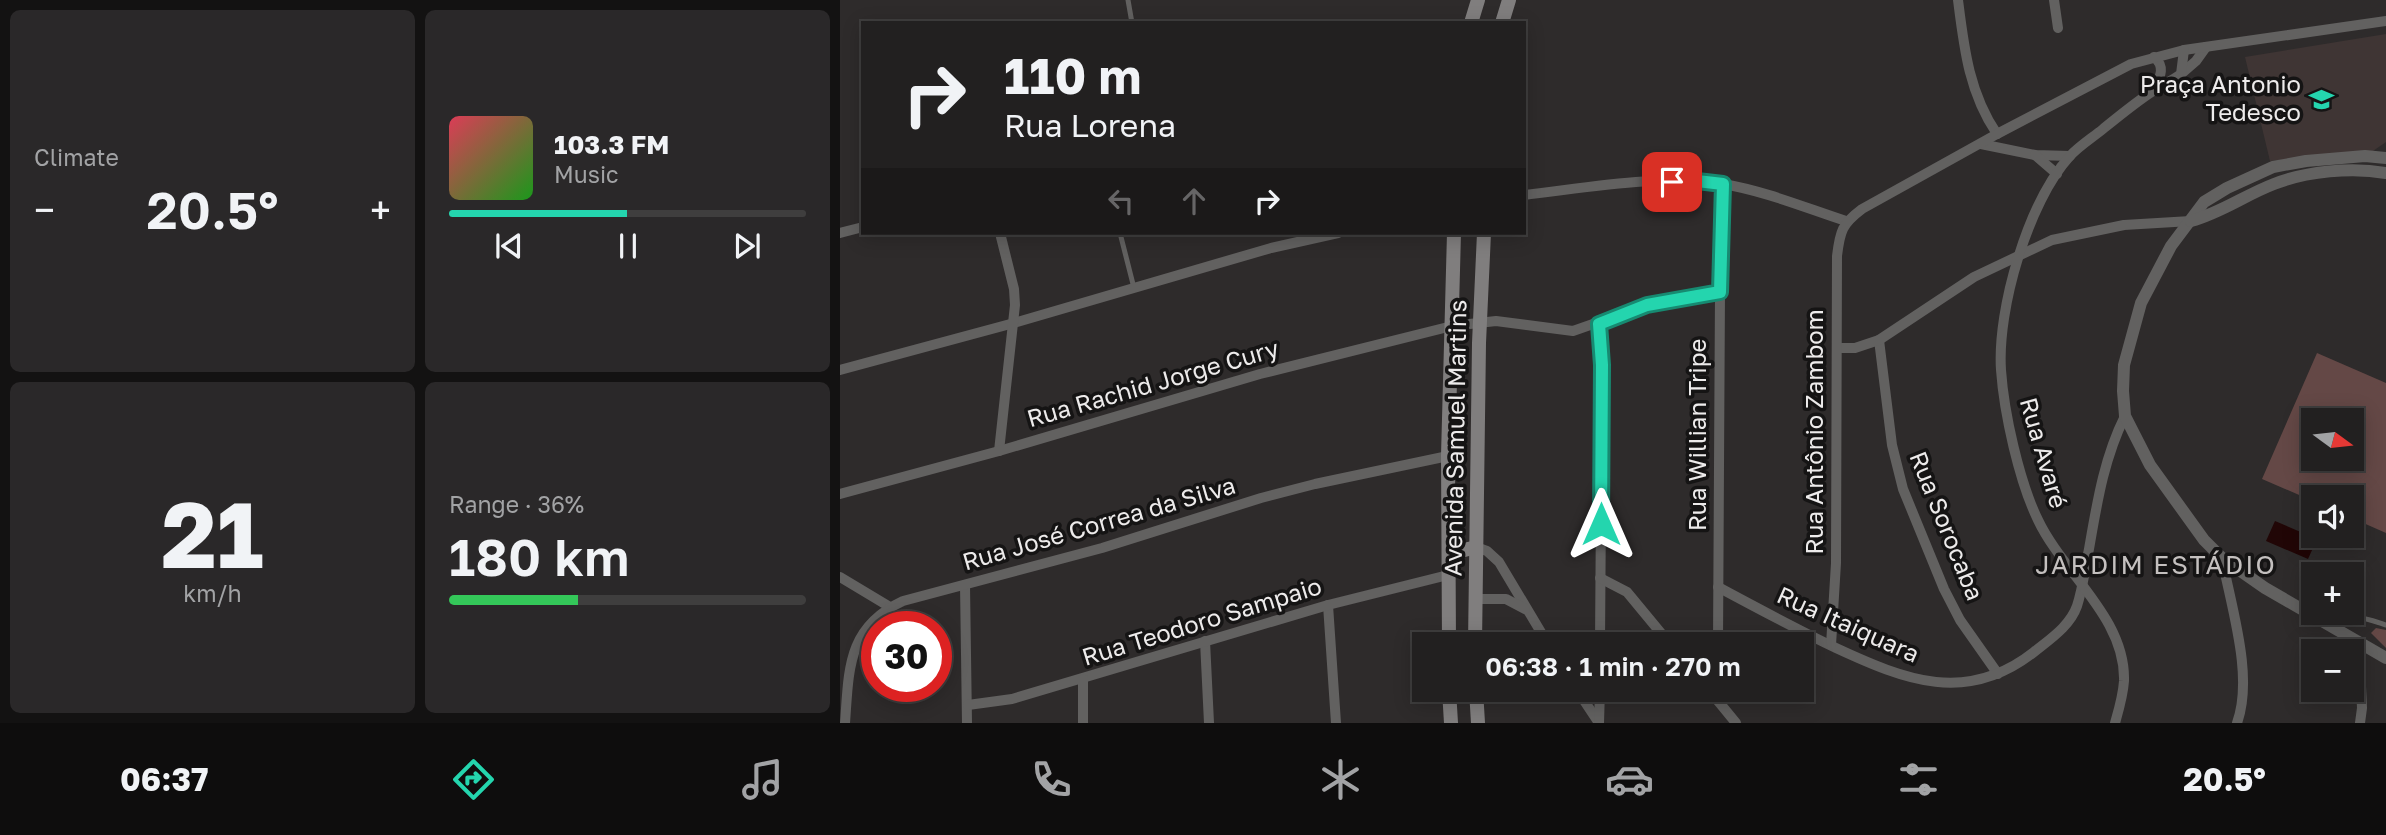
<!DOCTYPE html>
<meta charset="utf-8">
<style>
body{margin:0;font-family:"Golos Text",sans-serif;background:#2a2829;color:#f1f3f6;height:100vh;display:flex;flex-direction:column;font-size:26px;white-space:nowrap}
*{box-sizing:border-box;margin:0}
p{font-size:23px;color:#a2a3a5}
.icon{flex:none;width:38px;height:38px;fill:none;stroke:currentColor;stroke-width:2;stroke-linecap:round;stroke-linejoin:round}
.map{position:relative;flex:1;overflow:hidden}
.side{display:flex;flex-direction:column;gap:10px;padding:10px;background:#131212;width:840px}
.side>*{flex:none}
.guide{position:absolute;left:21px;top:21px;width:665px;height:214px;border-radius:0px;box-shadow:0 4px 18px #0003,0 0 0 2px #3f3e3e;background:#222020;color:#f1f3f6;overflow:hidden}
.needle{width:46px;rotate:105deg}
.controls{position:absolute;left:1461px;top:408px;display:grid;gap:14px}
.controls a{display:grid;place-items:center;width:63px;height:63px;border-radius:0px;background:#222020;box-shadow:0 4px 18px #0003,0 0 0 2px #3f3e3e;font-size:35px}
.speed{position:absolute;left:21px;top:611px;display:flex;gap:14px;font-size:35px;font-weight:700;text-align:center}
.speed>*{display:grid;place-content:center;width:91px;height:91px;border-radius:50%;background:#222020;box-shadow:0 4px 18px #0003,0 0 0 2px #3f3e3e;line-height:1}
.speed .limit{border:10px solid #d22;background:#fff;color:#111}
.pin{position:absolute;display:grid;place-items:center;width:60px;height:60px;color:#fff;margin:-30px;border-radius:14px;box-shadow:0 4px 10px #0006}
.me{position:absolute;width:77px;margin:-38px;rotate:0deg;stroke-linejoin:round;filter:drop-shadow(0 0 5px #0008)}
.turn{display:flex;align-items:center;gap:24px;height:147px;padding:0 28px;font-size:32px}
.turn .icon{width:91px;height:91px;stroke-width:2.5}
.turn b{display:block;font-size:49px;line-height:60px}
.lanes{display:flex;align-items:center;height:66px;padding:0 28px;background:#0003;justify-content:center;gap:35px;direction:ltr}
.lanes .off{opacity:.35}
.big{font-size:52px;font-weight:600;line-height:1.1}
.side .tile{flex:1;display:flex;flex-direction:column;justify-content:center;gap:10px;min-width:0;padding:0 24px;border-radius:10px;background:#2a2829}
.side .dial{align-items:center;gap:0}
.dial b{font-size:91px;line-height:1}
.song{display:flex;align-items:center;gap:21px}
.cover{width:84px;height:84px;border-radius:10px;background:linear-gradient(135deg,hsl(350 70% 55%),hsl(120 70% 35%))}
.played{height:7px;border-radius:4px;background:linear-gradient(90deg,#24d5ae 50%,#3f3e3e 50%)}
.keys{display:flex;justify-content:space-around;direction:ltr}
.heat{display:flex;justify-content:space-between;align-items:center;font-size:38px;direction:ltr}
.charge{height:10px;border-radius:5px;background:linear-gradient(90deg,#34c759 36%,#3f3e3e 0)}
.side .tiles{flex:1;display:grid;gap:10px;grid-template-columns:repeat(2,1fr)}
.trip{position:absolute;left:572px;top:632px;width:402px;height:70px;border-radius:0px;background:#222020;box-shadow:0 4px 18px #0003,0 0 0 2px #3f3e3e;font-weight:600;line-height:70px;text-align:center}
.tab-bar{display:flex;height:112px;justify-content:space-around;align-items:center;background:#0e0d0d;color:#a2a3a5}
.tab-bar .icon{width:49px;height:49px}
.tab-bar .active{color:#24d5ae}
.tab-bar b{font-size:32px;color:#f1f3f6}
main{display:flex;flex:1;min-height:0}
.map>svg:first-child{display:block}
.built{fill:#3f3534}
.green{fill:#644846;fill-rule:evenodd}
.water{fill:#210606}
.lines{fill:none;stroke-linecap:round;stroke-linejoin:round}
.service{stroke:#626160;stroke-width:5}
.minor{stroke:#626160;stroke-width:10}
.tertiary{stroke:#626160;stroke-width:12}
.secondary{stroke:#807e7e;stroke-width:14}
.route-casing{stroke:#178a71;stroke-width:18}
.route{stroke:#24d5ae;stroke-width:12}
.labels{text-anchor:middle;stroke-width:7;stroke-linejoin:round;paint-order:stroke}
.poi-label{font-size:24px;fill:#edebeb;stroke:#151414;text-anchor:end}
.street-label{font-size:24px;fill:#edebeb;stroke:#151414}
.neighbourhood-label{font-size:26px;letter-spacing:2px;fill:#c4c0bf;stroke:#151414}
</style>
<main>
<section class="side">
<div class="tiles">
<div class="tile"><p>Climate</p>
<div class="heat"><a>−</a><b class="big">20.5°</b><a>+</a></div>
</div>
<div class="tile">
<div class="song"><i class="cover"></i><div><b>103.3 FM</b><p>Music</p></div></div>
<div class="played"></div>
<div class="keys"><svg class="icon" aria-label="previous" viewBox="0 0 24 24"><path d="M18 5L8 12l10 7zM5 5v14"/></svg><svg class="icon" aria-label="pause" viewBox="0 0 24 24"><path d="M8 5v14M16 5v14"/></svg><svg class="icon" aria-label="next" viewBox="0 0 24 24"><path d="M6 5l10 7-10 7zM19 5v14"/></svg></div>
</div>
<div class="tile dial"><b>21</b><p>km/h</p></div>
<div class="tile"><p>Range · 36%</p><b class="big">180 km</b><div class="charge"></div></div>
</div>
</section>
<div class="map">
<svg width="1546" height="723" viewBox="0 0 1546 723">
<rect width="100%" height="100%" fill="#2e2b2b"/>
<polygon class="built" points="1546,34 1546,142 1533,151 1430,161 1405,57"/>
<g class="green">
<path d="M1477,353l69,30v150l-34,-15v-21h-38l-1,4 -51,-22zM1474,420h38v38h-38z"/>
<polygon points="1536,628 1546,630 1546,648 1531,633"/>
</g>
<polygon class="water" points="1435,521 1477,539 1468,559 1426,541"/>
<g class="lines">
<g class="service">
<polyline points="288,0 292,23"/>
<polyline points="280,233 294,288"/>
<path d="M1489,623c21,-11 35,-5 57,2"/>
</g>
<g class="minor">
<path d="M1118,0c6,48 11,93 39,134"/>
<polyline points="1214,0 1218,28"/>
<path d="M1314,57c12,10 6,20 0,33"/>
<polyline points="1341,74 1356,61 1366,47"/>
<polyline points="1141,144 1195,155 1230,156"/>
<polyline points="1195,155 1217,174"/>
<path d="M684,195c62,-7 137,-21 199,-11 42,7 83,24 123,37"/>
<polyline points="0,233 23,227"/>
<polyline points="759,324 762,365 760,644"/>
<polyline points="1039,340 1052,445 1063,489 1104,589 1120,620 1158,674"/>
<polyline points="997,348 1015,348 1039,340 1134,277 1212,240 1284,225 1351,221"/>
<polyline points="0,370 174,323 431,248 498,233"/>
<polyline points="159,451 175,305 174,289 160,233"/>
<polyline points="0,494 159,451 420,374 612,326 656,321 733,331 807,305 880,291"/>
<polyline points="636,547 647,551 659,562 708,644"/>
<path d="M1382,558c9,49 32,118 15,165"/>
<polyline points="0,577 50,607"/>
<polyline points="760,578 787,592 830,644"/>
<polyline points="125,585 127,723"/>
<path d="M878,587c39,21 78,42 118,61 69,32 131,57 198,4 16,-13 36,-26 43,-46 6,-18 8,-38 12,-57 8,-46 15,-91 36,-133"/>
<polyline points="635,599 666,599 685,609"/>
<polyline points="488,605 496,723"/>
<polyline points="365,641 369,723"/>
<polyline points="878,644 880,291 883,184"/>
<polyline points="1519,644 1522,708 1520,723"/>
<path d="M991,645l5,-82 1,-307c3,-25 5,-32 25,-47l135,-75 134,-70 53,-14 202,-29"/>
<polyline points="737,690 759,723"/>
<polyline points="869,690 896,723"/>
<polyline points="128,705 172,699 488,605 608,575"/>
<path d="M5,723c4,-54 2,-96 58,-122l199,-53 159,-50 54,-14 133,-28"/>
<polyline points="243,723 243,679"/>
<polyline points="759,723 760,690"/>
<path d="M1275,723c4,-14 8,-27 9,-42 2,-63 -61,-108 -86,-161 -19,-39 -34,-107 -37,-150 -4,-61 27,-168 69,-214 9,-10 22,-18 33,-27 16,-13 33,-27 50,-38 9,-6 19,-10 28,-17l3,-24"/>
</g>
<g class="tertiary">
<polyline points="1546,158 1525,156 1466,161 1433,167 1387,188 1364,202 1331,246 1301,303 1284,365 1283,391 1285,416 1310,465 1364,540 1382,558 1425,588 1546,658"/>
<path d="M1351,221c30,-8 54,-26 83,-37 33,-13 78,-17 112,-11"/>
</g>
<g class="secondary">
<polyline points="631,23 638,0"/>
<polyline points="662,23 669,0"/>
<polyline points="609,554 636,547"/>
<polyline points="609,644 608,456 614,233"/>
<polyline points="635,644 639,343 644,233"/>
<polyline points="609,690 611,723"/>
<polyline points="636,690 638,723"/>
</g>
</g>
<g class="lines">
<defs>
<polyline id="route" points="761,524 762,365 759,324 807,305 880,292 883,184 857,181 832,182"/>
</defs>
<use href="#route" class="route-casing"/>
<use href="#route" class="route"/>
</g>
<defs>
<symbol id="school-bare" viewBox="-9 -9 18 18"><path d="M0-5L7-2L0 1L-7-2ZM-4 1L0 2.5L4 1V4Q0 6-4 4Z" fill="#24d5ae" stroke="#151414" stroke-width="2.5" paint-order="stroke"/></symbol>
</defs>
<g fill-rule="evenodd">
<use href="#school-bare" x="1464" y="82" width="35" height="35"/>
</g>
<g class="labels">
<g class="poi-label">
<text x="1461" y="93">Praça Antonio<tspan x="1461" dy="28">Tedesco</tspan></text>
</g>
<g class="street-label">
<text transform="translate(313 384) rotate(-16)" y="8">Rua Rachid Jorge Cury</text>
<text transform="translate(975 432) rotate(-90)" y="8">Rua Antônio Zambom</text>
<text transform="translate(858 435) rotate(-90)" y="8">Rua Willian Tripe</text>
<text transform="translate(616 438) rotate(-89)" y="8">Avenida Samuel Martins</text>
<text transform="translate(1203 453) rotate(74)" y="8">Rua Avaré</text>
<text transform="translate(259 524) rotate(-16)" y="8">Rua José Correa da Silva</text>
<text transform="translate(1106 526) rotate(68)" y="8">Rua Sorocaba</text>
<text transform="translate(362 622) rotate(-17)" y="8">Rua Teodoro Sampaio</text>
<text transform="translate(1008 625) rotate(24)" y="8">Rua Itaiquara</text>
</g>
<g class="neighbourhood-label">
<text x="1316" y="574">JARDIM ESTÁDIO</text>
</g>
</g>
</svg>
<div class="controls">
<a><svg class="needle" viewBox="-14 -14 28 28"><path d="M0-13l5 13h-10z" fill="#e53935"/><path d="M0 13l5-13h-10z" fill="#a2a3a5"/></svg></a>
<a><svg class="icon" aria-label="sound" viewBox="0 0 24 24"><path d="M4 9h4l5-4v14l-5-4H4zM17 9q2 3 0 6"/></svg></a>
<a>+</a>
<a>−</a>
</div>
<div class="speed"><div class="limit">30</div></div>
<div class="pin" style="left:832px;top:182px;background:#d93025"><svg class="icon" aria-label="arrive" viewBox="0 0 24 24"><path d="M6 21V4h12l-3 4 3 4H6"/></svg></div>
<svg class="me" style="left:761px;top:524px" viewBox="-20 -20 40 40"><path d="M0-17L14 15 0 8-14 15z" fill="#24d5ae" stroke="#fff" stroke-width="4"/></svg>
<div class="trip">06:38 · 1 min · 270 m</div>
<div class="guide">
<div class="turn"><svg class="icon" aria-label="right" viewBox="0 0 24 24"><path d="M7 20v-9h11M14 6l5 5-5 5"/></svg><div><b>110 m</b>Rua Lorena</div></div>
<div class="lanes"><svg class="icon off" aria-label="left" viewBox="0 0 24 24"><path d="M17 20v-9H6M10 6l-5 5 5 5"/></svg><svg class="icon off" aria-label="ahead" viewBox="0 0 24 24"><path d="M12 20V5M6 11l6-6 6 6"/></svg><svg class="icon" aria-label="right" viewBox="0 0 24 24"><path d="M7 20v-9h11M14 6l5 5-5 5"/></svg></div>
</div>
</div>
</main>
<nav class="tab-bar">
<b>06:37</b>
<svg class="icon active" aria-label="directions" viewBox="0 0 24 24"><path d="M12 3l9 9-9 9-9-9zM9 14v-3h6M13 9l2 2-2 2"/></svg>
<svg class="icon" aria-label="music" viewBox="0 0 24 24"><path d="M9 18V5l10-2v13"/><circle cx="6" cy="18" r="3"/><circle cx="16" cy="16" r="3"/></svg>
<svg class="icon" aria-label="phone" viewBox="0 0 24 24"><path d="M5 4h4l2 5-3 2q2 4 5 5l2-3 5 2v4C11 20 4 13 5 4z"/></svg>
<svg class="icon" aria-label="climate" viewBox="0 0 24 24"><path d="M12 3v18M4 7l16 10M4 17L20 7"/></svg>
<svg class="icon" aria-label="car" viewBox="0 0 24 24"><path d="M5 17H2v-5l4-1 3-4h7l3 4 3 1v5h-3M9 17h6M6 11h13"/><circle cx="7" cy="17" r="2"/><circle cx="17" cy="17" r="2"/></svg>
<svg class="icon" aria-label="filters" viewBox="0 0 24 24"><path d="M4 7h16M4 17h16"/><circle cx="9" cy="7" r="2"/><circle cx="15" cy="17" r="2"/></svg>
<b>20.5°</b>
</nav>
